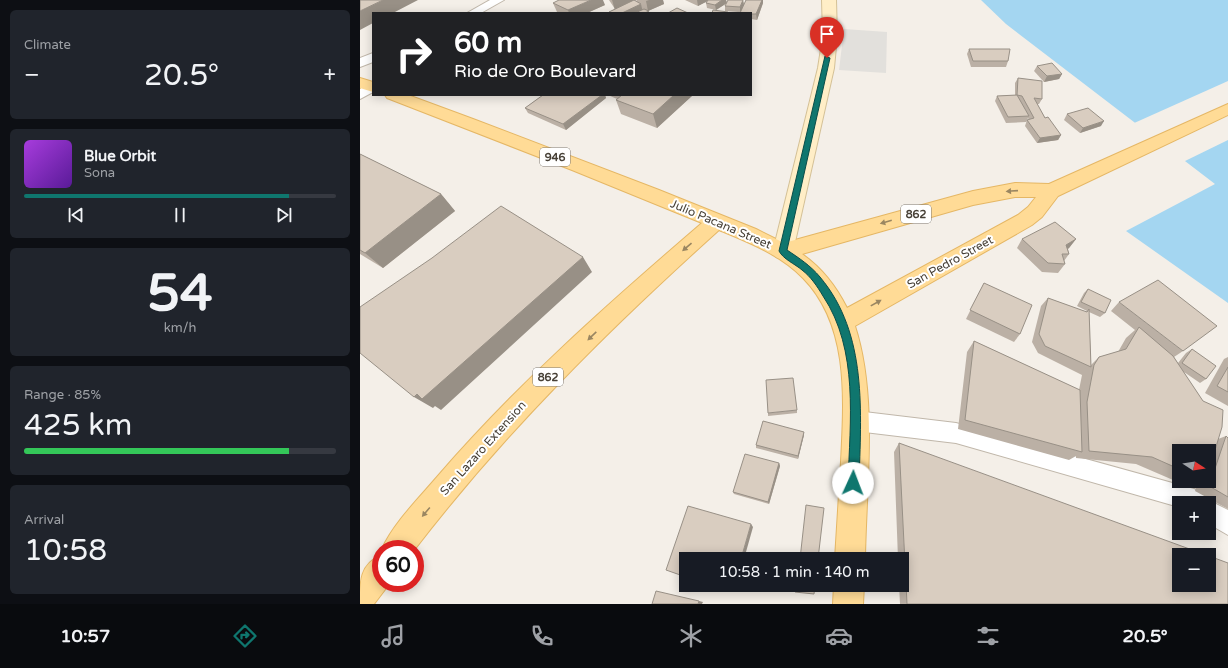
<!DOCTYPE html>
<meta charset="utf-8">
<style>
body{margin:0;font-family:"Varela Round",sans-serif;background:#20242c;color:#f1f3f6;height:100vh;display:flex;flex-direction:column;font-size:15px;white-space:nowrap}
*{box-sizing:border-box;margin:0}
p{font-size:13px;color:#9ea1a6}
.icon{flex:none;width:22px;height:22px;fill:none;stroke:currentColor;stroke-width:2;stroke-linecap:round;stroke-linejoin:round}
.map{position:relative;flex:1;overflow:hidden}
.drawer{display:flex;flex-direction:column;gap:10px;padding:10px;background:#0d0f14;width:360px}
.drawer>*{flex:none}
.hud{position:absolute;left:12px;top:12px;width:380px;height:84px;border-radius:0px;box-shadow:0 2px 10px #0003;background:#202124;color:#fff;overflow:hidden}
.needle{width:26px;rotate:102deg}
.controls{position:absolute;left:812px;top:444px;display:grid;gap:8px}
.controls a{display:grid;place-items:center;width:44px;height:44px;border-radius:0px;background:#171b24;box-shadow:0 2px 10px #0003;font-size:20px}
.speed{position:absolute;left:12px;top:540px;display:flex;gap:8px;font-size:20px;font-weight:700;text-align:center}
.speed>*{display:grid;place-content:center;width:52px;height:52px;border-radius:50%;background:#171b24;box-shadow:0 2px 10px #0003;line-height:1}
.speed .limit{border:6px solid #d22;background:#fff;color:#111}
.pin{position:absolute;display:grid;place-items:center;width:34px;height:34px;color:#fff;margin:-41px -17px;border-radius:50% 50% 50% 0;rotate:-45deg;box-shadow:0 0 4px #0007}
.pin .icon{rotate:45deg}
.me{position:absolute;width:44px;margin:-22px;rotate:2deg;stroke-linejoin:round;filter:drop-shadow(0 0 3px #0008)}
.turn{display:flex;align-items:center;gap:14px;height:84px;padding:0 16px;font-size:18px}
.turn .icon{width:52px;height:52px;stroke-width:2.5}
.turn b{display:block;font-size:28px;line-height:34px}
.big{font-size:30px;font-weight:600;line-height:1.1}
.drawer .card{flex:1;display:flex;flex-direction:column;justify-content:center;gap:6px;min-width:0;padding:0 14px;border-radius:6px;background:#20242c}
.drawer .dial{align-items:center;gap:0}
.dial b{font-size:52px;line-height:1}
.song{display:flex;align-items:center;gap:12px}
.cover{width:48px;height:48px;border-radius:6px;background:linear-gradient(135deg,hsl(280 70% 55%),hsl(270 70% 35%))}
.played{height:4px;border-radius:2px;background:linear-gradient(90deg,#0f766e 85%,#363941 85%)}
.keys{display:flex;justify-content:space-around;direction:ltr}
.heat{display:flex;justify-content:space-between;align-items:center;font-size:22px;direction:ltr}
.charge{height:6px;border-radius:3px;background:linear-gradient(90deg,#34c759 85%,#363941 0)}
.trip{position:absolute;left:319px;top:552px;width:230px;height:40px;border-radius:0px;background:#171b24;box-shadow:0 2px 10px #0003;font-weight:600;line-height:40px;text-align:center}
.tab-bar{display:flex;height:64px;justify-content:space-around;align-items:center;background:#090b0e;color:#9ea1a6}
.tab-bar .icon{width:28px;height:28px}
.tab-bar .active{color:#0f766e}
.tab-bar b{font-size:18px;color:#f1f3f6}
main{display:flex;flex:1;min-height:0}
.map>svg:first-child{display:block}
.parking{fill:#e2e0dc}
.water{fill:#a4d6f1}
.pier{fill:#f4efe8}
.lines{fill:none;stroke-linecap:round;stroke-linejoin:round}
.service-casing{stroke:#c0b7aa;stroke-width:2}
.secondary-casing{stroke:#d4c197;stroke-width:2}
.primary-casing{stroke:#e5b765;stroke-width:2}
.service{fill:#fff;fill-rule:evenodd}
.secondary{fill:#ffeec7;fill-rule:evenodd}
.primary{fill:#ffdb96;fill-rule:evenodd}
.wall{fill:#bbb0a5;fill-rule:evenodd}
.shaded-wall{fill:#989086}
.building{fill:#d9cdc0;stroke:#989086}
.oneway{fill:#9a8661}
.route{fill:#0f766e;stroke:#0a4d48}
.labels{text-anchor:middle;stroke-width:4;stroke-linejoin:round;paint-order:stroke}
.shield{fill:#fff;stroke:#7e7972;stroke-width:1}
.shield-label{font-size:11px;font-weight:bold;fill:#474036}
.street-label{font-size:12px;fill:#474036;stroke:#fff}
</style>
<main>
<section class="drawer">
<div class="card"><p>Climate</p>
<div class="heat"><a>−</a><b class="big">20.5°</b><a>+</a></div>
</div>
<div class="card">
<div class="song"><i class="cover"></i><div><b>Blue Orbit</b><p>Sona</p></div></div>
<div class="played"></div>
<div class="keys"><svg class="icon" aria-label="previous" viewBox="0 0 24 24"><path d="M18 5L8 12l10 7zM5 5v14"/></svg><svg class="icon" aria-label="pause" viewBox="0 0 24 24"><path d="M8 5v14M16 5v14"/></svg><svg class="icon" aria-label="next" viewBox="0 0 24 24"><path d="M6 5l10 7-10 7zM19 5v14"/></svg></div>
</div>
<div class="card dial"><b>54</b><p>km/h</p></div>
<div class="card"><p>Range · 85%</p><b class="big">425 km</b><div class="charge"></div></div>
<div class="card"><p>Arrival</p><b class="big">10:58</b></div>
</section>
<div class="map">
<svg width="868" height="604" viewBox="0 0 868 604">
<rect width="100%" height="100%" fill="#f4efe8"/>
<polygon class="parking" points="484,29 527,32 526,73 479,70"/>
<polygon class="water" points="621,0 868,0 868,303 766,231 855,184 646,24"/>
<polygon class="pier" points="868,81 868,140 823,162 772,124"/>
<g class="lines">
<defs>
<g id="service">
<polygon points="130,0 144,0 121,13 107,13"/>
<polygon points="13,53 13,62 0,67 0,58"/>
<polygon points="13,83 13,92 0,99 0,89 7,84"/>
<polygon points="496,411 596,423 834,489 846,495 848,500 868,510 868,535 849,524 849,503 819,503 819,507 596,443 496,431 489,428 486,421 489,414"/>
</g>
<polygon id="secondary" points="462,0 476,0 477,36 474,68 433,251 430,257 423,259 416,257 413,251 458,68 463,36"/>
<g id="primary">
<polygon points="0,78 13,82 13,92 0,88"/>
<path d="M25,95h23l65,24 186,71 97,39 28,14 189,-52 42,-8 34,1 179,-80v11l-170,81 -16,21 -10,8 -177,101c23,71 11,159 10,233h-30c2,-32 4,-65 6,-97 3,-62 9,-136 -38,-184 -22,-23 -55,-36 -84,-48 -110,99 -214,202 -304,319h-33c11,-25 37,-51 55,-72 80,-93 172,-174 265,-254l-130,-53 -185,-72zM655,197h21l-8,10 -10,8 -171,93c-11,-22 -25,-40 -45,-54l171,-49z"/>
<path d="M21,555v28h9l-16,21h-14c0,-24 0,-39 21,-49z"/>
<polygon points="474,585 504,585 503,604 473,604"/>
</g>
</defs>
<use href="#service" class="service-casing"/>
<use href="#secondary" class="secondary-casing"/>
<use href="#primary" class="primary-casing"/>
<use href="#service" class="service"/>
<use href="#secondary" class="secondary"/>
<use href="#primary" class="primary"/>
</g>
<g class="wall">
<polygon points="249,0 276,0 275,1 277,1 276,0 303,0 304,4 288,11 289,13 250,13 249,12 255,9"/>
<polygon points="325,0 366,0 367,3 383,0 384,5 386,0 403,0 403,3 397,20 391,19 391,13 365,11 365,6 367,3 356,10 347,8 346,3 347,1 338,6"/>
<polygon points="193,3 245,5 227,13 198,13 197,12"/>
<polygon points="609,49 648,61 646,67 611,67 607,54"/>
<polygon points="677,66 702,74 699,79 684,82 674,71"/>
<polygon points="658,78 682,99 679,104 677,104 685,118 701,135 698,140 677,143 665,126 667,120 669,120 668,118 666,122 646,123 635,101 637,96 655,95 655,83"/>
<polygon points="183,95 245,95 246,98 206,130 168,113 165,108"/>
<polygon points="248,95 333,95 297,128 261,114 256,100 257,99"/>
<polygon points="707,114 741,126 720,133 704,120"/>
<polygon points="0,154 81,194 95,211 23,268 0,254"/>
<polygon points="662,239 716,239 709,248 708,249 709,254 704,261 705,264 698,273 682,272 657,248"/>
<polygon points="624,283 660,334 654,342 606,319"/>
<path d="M728,289l17,24 -5,4 -11,-5 2,53 8,-8 19,-5 8,-14 9,-8 -24,-19 8,-9 64,49 -9,6 4,6 8,-10 6,-4 14,30 -6,4 -16,-11 34,67 8,-3 2,2v71l-33,-18 3,-9 -11,4 -51,-22 -60,-6v-2l-7,4 -111,-31 9,-77 7,-11 105,49 3,-15 -44,-22 -6,-11 9,-36 7,-8 38,14 1,-1 -10,-5 7,-13zM819,451h30v30h-30z"/>
<polygon points="868,357 868,406 845,393 864,359"/>
<polygon points="437,410 437,413 408,416 408,413"/>
<polygon points="444,432 444,435 438,459 396,448 396,445"/>
<polygon points="539,443 868,604 540,604 539,585 542,585 542,559 538,559 534,452"/>
<polygon points="419,463 420,466 409,504 374,494 373,492"/>
</g>
<g class="shaded-wall">
<polygon points="23,0 58,0 33,13 13,13 13,23 0,30 0,11"/>
<polygon points="231,0 243,0 245,5 227,13 209,13 208,10"/>
<polygon points="252,0 276,0 255,10"/>
<polygon points="289,0 303,0 304,4 288,11 286,1"/>
<polygon points="337,0 350,0 338,6"/>
<polygon points="362,0 366,0 367,3 356,10 355,5"/>
<polygon points="383,0 384,5 380,13 380,7"/>
<polygon points="402,0 403,0 403,3 397,20 396,14"/>
<polygon points="281,4 283,13 262,13"/>
<polygon points="702,74 699,79 684,82 687,76"/>
<polygon points="242,95 245,95 246,98 206,130 203,124"/>
<polygon points="314,95 333,95 297,128 293,114"/>
<polygon points="744,121 741,126 720,133 723,128"/>
<polygon points="701,135 698,140 677,143 680,138"/>
<polygon points="81,194 95,211 23,268 5,253"/>
<polygon points="716,239 709,248 699,254 706,245"/>
<polygon points="223,257 232,272 81,410 75,406 73,408 54,397"/>
<polygon points="444,432 444,435 438,459 438,456"/>
<polygon points="419,463 420,466 409,504 408,502"/>
<polygon points="391,524 393,527 384,559 381,559"/>
<polygon points="374,585 376,585 374,592 372,591"/>
<polygon points="339,601 343,602 342,604 338,604"/>
</g>
<g class="building">
<polygon points="0,0 23,0 0,11"/>
<polygon points="199,0 231,0 208,10 193,3"/>
<polygon points="274,0 281,4 262,13 252,13 249,12"/>
<polygon points="348,0 362,0 355,5 346,3"/>
<polygon points="368,0 383,0 380,7 365,6"/>
<polygon points="386,0 402,0 396,14 391,14 391,13 380,13"/>
<polygon points="317,8 328,13 308,13"/>
<polygon points="284,9 289,11 285,13 275,13"/>
<polygon points="353,10 368,12 368,13 352,13"/>
<polygon points="609,49 650,49 648,61 613,61"/>
<polygon points="692,63 702,74 687,76 677,66"/>
<polygon points="658,78 682,81 682,99 674,98 685,118 688,117 701,135 680,138 667,120 674,118 662,96 657,95 669,116 648,117 637,96 657,95"/>
<polygon points="183,95 242,95 203,124 165,108"/>
<polygon points="262,95 314,95 293,114 256,100"/>
<polygon points="728,108 744,121 723,128 707,114"/>
<polygon points="0,154 81,194 5,253 0,250"/>
<polygon points="141,206 223,257 62,399 57,394 54,397 0,353 0,307 72,258"/>
<polygon points="695,222 716,239 706,245 709,254 702,254 705,264 688,263 662,239"/>
<polygon points="798,280 857,326 823,351 759,302"/>
<polygon points="624,283 672,305 660,334 610,310"/>
<polygon points="728,289 751,300 745,313 721,302"/>
<polygon points="688,298 727,312 729,309 731,367 685,346 679,334"/>
<polygon points="779,327 813,356 843,401 863,410 862,427 849,470 849,451 819,451 819,469 792,457 729,451 727,402 734,365 739,357 766,349"/>
<polygon points="614,341 720,390 722,452 605,420"/>
<polygon points="832,349 856,366 846,379 822,363"/>
<polygon points="868,367 868,392 857,386"/>
<polygon points="433,378 437,410 408,413 406,380"/>
<polygon points="403,421 444,432 438,456 396,445"/>
<polygon points="866,436 868,438 868,497 849,486"/>
<polygon points="539,443 846,555 819,555 819,585 849,585 849,556 868,563 868,604 547,604"/>
<polygon points="385,454 419,463 408,502 373,492"/>
<polygon points="446,505 464,508 458,559 440,559"/>
<polygon points="328,506 391,524 381,559 326,559 326,577 306,570"/>
<polygon points="352,585 374,585 372,591"/>
<polygon points="436,585 455,585 454,594 435,592"/>
<polygon points="296,591 339,601 338,604 292,604"/>
</g>
<defs><path id="oneway-solid" d="M-6-.8H1V-3.2L6.5 0L1 3.2V.8H-6Z"/></defs>
<g class="oneway">
<use href="#oneway-solid" transform="translate(652 191) rotate(176)"/>
<use href="#oneway-solid" transform="translate(526 222) rotate(164)"/>
<use href="#oneway-solid" transform="translate(327 247) rotate(139)"/>
<use href="#oneway-solid" transform="translate(516 303) rotate(-29)"/>
<use href="#oneway-solid" transform="translate(232 336) rotate(136)"/>
<use href="#oneway-solid" transform="translate(66 512) rotate(130)"/>
</g>
<path class="route" d="M465,56l5,2 -43,192c12,8 24,16 33,27 48,57 41,136 39,206l-2,4 -4,1 -4,-1 -1,-4c2,-62 11,-133 -25,-187 -6,-10 -12,-19 -21,-26 -7,-6 -19,-11 -23,-19z"/>
<g class="labels">
<g class="shield">
<rect x="180" y="148" width="30" height="18" rx="3"/>
<rect x="541" y="205" width="30" height="18" rx="3"/>
<rect x="173" y="368" width="30" height="18" rx="3"/>
</g>
<g class="shield-label">
<text x="195" y="161">946</text>
<text x="556" y="218">862</text>
<text x="188" y="381">862</text>
</g>
<g class="street-label">
<text transform="translate(361 224) rotate(23)" y="4">Julio Pacana Street</text>
<text transform="translate(590 262) rotate(-29)" y="4">San Pedro Street</text>
<text transform="translate(123 448) rotate(-48)" y="4">San Lazaro Extension</text>
</g>
</g>
</svg>
<div class="controls">
<a><svg class="needle" viewBox="-14 -14 28 28"><path d="M0-13l5 13h-10z" fill="#e53935"/><path d="M0 13l5-13h-10z" fill="#9ea1a6"/></svg></a>
<a>+</a>
<a>−</a>
</div>
<div class="speed"><div class="limit">60</div></div>
<div class="pin" style="left:467px;top:58px;background:#d93025"><svg class="icon" aria-label="arrive" viewBox="0 0 24 24"><path d="M6 21V4h12l-3 4 3 4H6"/></svg></div>
<svg class="me" style="left:493px;top:483px" viewBox="-20 -20 40 40"><circle r="19" fill="#fff"/><path d="M0-13L10 11 0 6-10 11z" fill="#0f766e"/></svg>
<div class="trip">10:58 · 1 min · 140 m</div>
<div class="hud">
<div class="turn"><svg class="icon" aria-label="right" viewBox="0 0 24 24"><path d="M7 20v-9h11M14 6l5 5-5 5"/></svg><div><b>60 m</b>Rio de Oro Boulevard</div></div>
</div>
</div>
</main>
<nav class="tab-bar">
<b>10:57</b>
<svg class="icon active" aria-label="directions" viewBox="0 0 24 24"><path d="M12 3l9 9-9 9-9-9zM9 14v-3h6M13 9l2 2-2 2"/></svg>
<svg class="icon" aria-label="music" viewBox="0 0 24 24"><path d="M9 18V5l10-2v13"/><circle cx="6" cy="18" r="3"/><circle cx="16" cy="16" r="3"/></svg>
<svg class="icon" aria-label="phone" viewBox="0 0 24 24"><path d="M5 4h4l2 5-3 2q2 4 5 5l2-3 5 2v4C11 20 4 13 5 4z"/></svg>
<svg class="icon" aria-label="climate" viewBox="0 0 24 24"><path d="M12 3v18M4 7l16 10M4 17L20 7"/></svg>
<svg class="icon" aria-label="car" viewBox="0 0 24 24"><path d="M5 17H2v-5l4-1 3-4h7l3 4 3 1v5h-3M9 17h6M6 11h13"/><circle cx="7" cy="17" r="2"/><circle cx="17" cy="17" r="2"/></svg>
<svg class="icon" aria-label="filters" viewBox="0 0 24 24"><path d="M4 7h16M4 17h16"/><circle cx="9" cy="7" r="2"/><circle cx="15" cy="17" r="2"/></svg>
<b>20.5°</b>
</nav>
